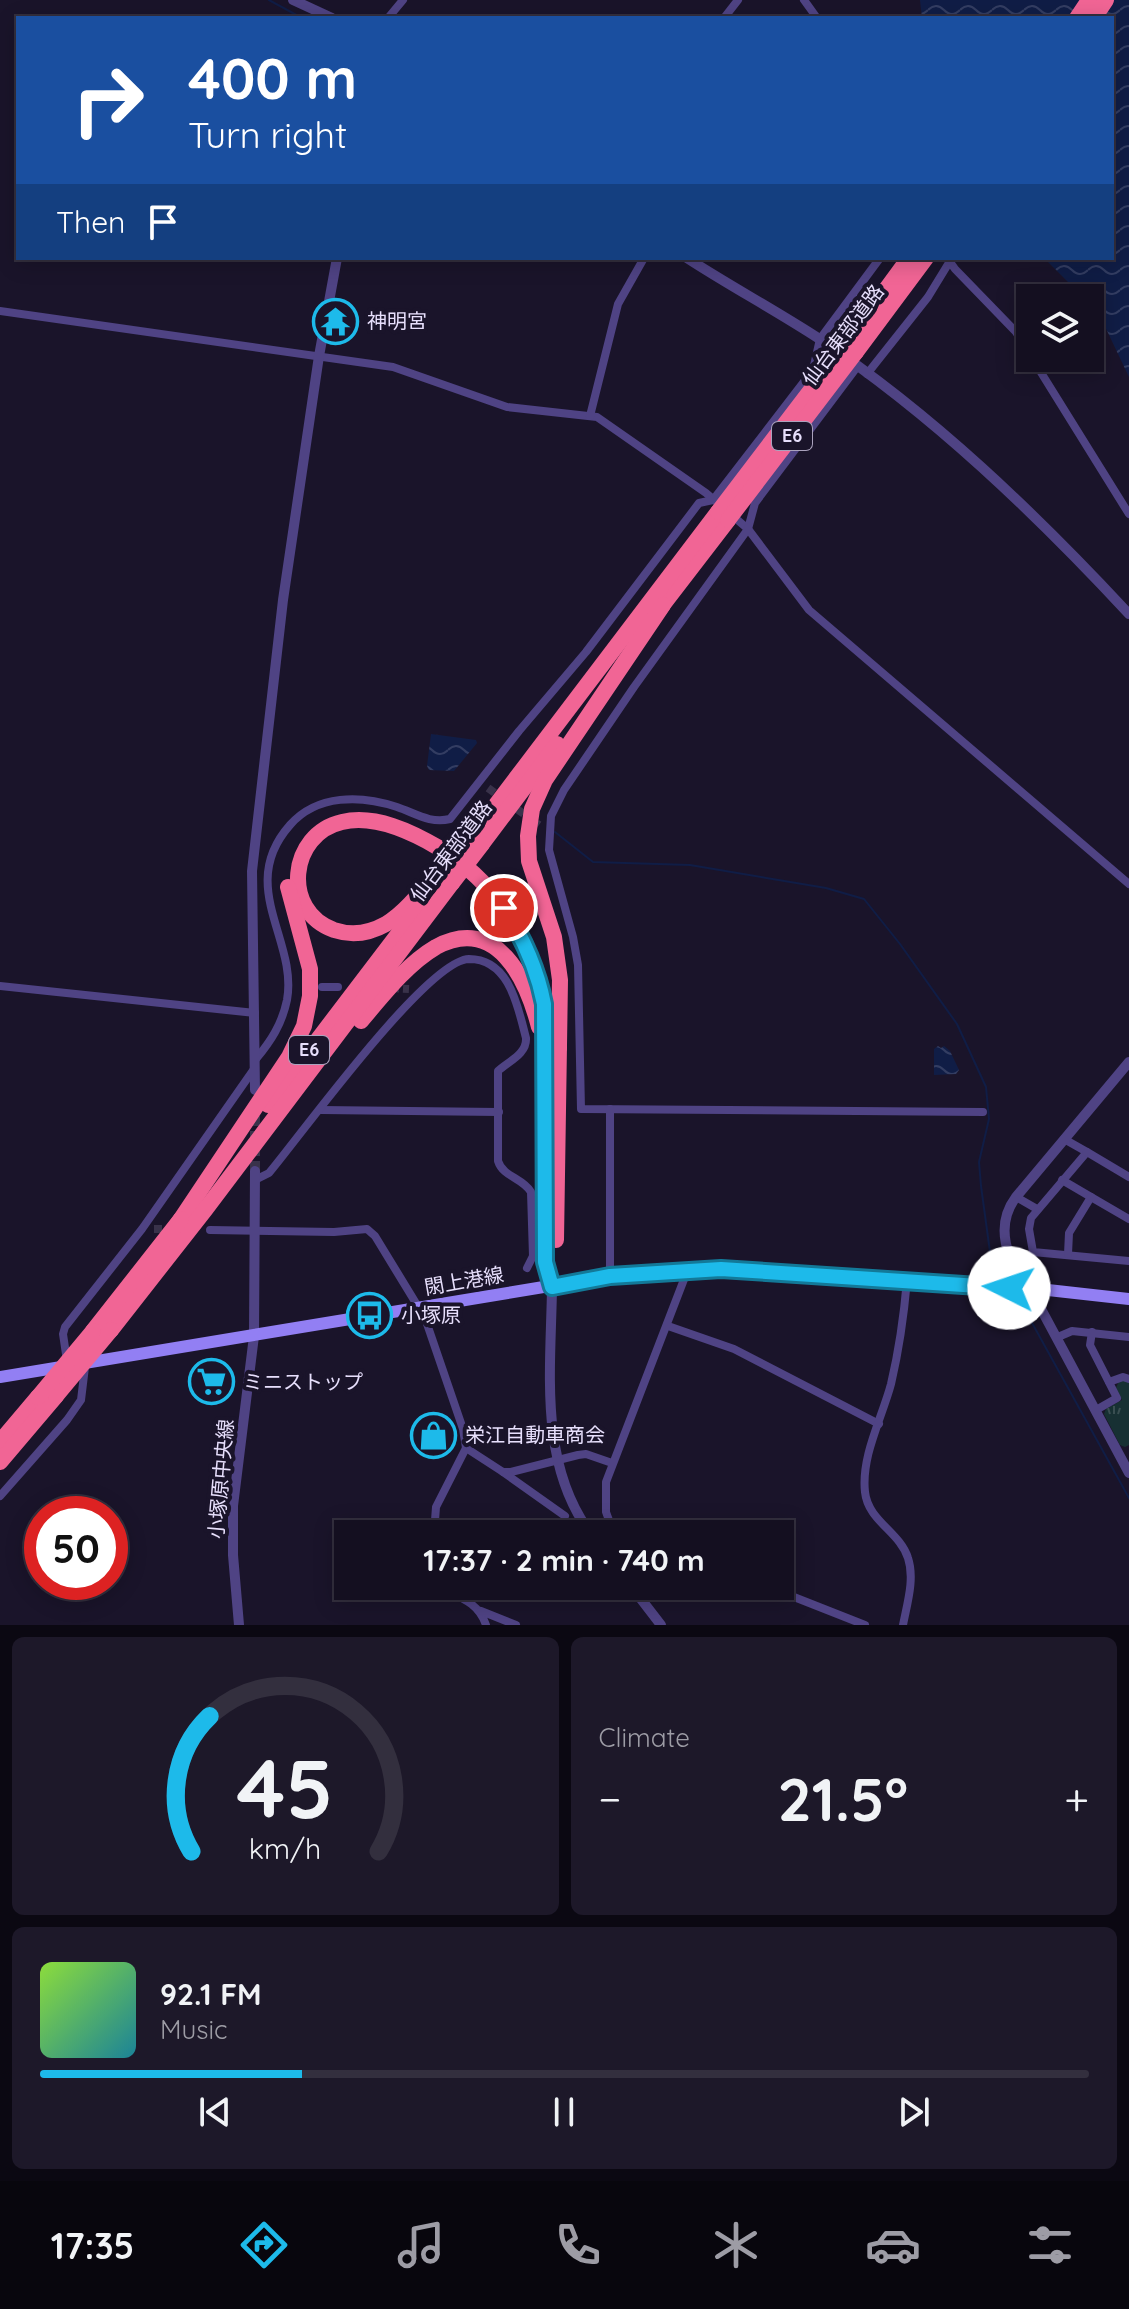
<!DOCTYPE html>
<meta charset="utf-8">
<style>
body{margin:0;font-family:Quicksand,"Noto Sans JP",sans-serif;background:#1d1829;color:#f1f3f6;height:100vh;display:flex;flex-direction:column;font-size:30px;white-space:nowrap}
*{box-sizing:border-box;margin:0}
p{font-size:26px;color:#9d9ca5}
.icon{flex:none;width:44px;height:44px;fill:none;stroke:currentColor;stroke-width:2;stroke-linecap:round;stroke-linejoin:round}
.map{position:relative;height:1625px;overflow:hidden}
.side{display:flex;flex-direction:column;gap:12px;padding:12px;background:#0b0812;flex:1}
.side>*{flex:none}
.guide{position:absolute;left:16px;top:16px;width:1098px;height:244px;border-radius:0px;box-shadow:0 4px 20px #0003,0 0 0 2px #332f3e;background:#1a4fa0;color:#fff;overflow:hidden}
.controls{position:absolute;left:1016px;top:284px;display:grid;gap:16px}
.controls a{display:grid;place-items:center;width:88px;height:88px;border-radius:0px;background:#140f20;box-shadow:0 4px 20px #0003,0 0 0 2px #332f3e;font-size:40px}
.speed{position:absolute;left:24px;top:1496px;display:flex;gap:16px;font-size:40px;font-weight:700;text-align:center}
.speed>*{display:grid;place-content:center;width:104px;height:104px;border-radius:50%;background:#140f20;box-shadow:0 4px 20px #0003,0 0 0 2px #332f3e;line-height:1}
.speed .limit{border:12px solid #d22;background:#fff;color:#111}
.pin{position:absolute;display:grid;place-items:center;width:68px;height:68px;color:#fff;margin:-34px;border:4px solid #fff;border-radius:50%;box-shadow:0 2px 8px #0007}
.me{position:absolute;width:88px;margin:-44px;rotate:274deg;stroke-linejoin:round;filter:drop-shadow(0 0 6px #0008)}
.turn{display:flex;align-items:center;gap:28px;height:168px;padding:0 40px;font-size:36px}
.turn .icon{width:104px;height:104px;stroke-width:2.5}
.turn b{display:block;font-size:56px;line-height:68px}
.then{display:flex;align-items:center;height:76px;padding:0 40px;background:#0003;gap:16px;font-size:30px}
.big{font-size:60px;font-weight:800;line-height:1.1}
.side .tile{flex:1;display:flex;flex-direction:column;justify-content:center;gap:12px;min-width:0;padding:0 28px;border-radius:12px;background:#1d1829}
.side .dial{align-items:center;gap:0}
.dial svg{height:208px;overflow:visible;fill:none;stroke:#332f3e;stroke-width:7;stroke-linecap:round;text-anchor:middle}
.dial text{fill:#f1f3f6;stroke:none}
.song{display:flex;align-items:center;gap:24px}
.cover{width:96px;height:96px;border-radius:12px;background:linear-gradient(135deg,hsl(90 70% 55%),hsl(190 70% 35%))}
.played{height:8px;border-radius:4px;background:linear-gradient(90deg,#1dbaea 25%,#332f3e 25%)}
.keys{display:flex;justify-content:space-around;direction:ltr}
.heat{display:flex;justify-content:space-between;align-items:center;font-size:44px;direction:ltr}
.side .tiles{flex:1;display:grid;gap:12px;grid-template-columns:1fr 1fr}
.tile:last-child{grid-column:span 2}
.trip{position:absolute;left:334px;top:1520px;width:460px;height:80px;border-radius:0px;background:#140f20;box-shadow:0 4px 20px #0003,0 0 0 2px #332f3e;font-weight:800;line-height:80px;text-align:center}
.menu{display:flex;height:128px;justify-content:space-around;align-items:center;background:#08060d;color:#9d9ca5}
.menu .icon{width:56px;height:56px}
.menu .selected{color:#1dbaea}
.menu b{font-size:36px;color:#f1f3f6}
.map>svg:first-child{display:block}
.park{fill:url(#park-tufts)}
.water{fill:url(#water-waves)}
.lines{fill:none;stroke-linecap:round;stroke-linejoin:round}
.stream{stroke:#101d46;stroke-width:2}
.minor-tunnel{stroke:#39324a;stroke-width:8;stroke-dasharray:8 4;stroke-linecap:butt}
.tertiary-tunnel{stroke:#39324a;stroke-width:10;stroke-dasharray:10 5;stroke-linecap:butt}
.minor{stroke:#4f4384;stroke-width:8}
.tertiary{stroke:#4f4384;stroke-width:10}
.secondary{stroke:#927ff3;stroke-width:12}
.motorway{stroke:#f16595;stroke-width:16}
.motorway-bridge{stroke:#f16595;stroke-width:16}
.route-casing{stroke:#137998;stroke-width:20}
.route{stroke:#1dbaea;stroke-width:14}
.labels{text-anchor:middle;stroke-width:8;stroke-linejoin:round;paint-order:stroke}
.shield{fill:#1a142a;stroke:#aaa2bd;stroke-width:2}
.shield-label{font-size:18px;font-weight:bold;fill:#e7dffc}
.poi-label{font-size:20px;fill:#e7dffc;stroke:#1a142a;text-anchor:start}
.street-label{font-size:20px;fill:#e7dffc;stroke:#1a142a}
</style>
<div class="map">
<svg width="1129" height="1625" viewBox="0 0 1129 1625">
<defs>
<pattern id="park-tufts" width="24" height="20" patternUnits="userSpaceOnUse" patternTransform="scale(2)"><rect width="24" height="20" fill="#173033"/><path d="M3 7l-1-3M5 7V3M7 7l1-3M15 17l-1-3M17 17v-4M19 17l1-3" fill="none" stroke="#394e51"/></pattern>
<pattern id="water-waves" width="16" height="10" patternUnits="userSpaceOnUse" patternTransform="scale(2)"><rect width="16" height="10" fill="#101d46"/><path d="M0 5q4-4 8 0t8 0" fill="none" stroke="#333d62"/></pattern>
</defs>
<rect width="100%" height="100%" fill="#1a142a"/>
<polygon class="park" points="1119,1381 1129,1381 1129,1445 1125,1447 1120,1445 1104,1414 1106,1409 1122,1400 1116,1388"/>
<g class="water">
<polygon points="920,0 1129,0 1129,377 1099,314 1090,304 1090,298 1084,298 1044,258 1112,258 1112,18 922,18"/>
<polygon points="431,734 476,740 477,743 454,771 429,770 427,766"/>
<polygon points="938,1046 941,1048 944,1046 950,1051 959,1070 956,1074 934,1075 934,1049"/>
</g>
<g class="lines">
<g class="stream">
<polyline points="269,0 302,18"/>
<polyline points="555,832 593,862 690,865 826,888 864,899 900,944 957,1024 986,1087 989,1119 979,1162 981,1186 990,1252 1008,1282"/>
<polyline points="1016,1294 1129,1498"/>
</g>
<g class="minor-tunnel">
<polyline points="488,788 539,825"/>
<polyline points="391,988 409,989"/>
<polyline points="154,1229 173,1229"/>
</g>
<polyline class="tertiary-tunnel" points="255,1171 255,1109"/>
<g class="minor">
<polyline points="804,0 817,18"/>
<polyline points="388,18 403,0"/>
<polyline points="724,18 738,0"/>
<polyline points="948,259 955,269 1016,332 1030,354"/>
<polyline points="0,311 393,367 507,407 597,417 706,493 748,529 809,610 1129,884"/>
<polyline points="1032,358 1129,514"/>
<polyline points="857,367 755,503 748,529 634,687 564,790 551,816 549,850 573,937 578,965 581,1109 983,1112"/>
<polyline points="867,374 928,297 950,261"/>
<polyline points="590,416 618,304 644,258"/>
<polyline points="0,986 255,1013"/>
<polyline points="322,987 338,987"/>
<path d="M256,1059c15,-18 26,-35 31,-59 11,-60 -51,-114 3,-175 27,-31 71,-30 107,-18 18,6 33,17 53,12l69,-88 67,-79 113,-149 14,-3 100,-130 7,-31 60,-81"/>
<polyline points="321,1110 499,1112"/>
<polyline points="1064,1139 1087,1152 1031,1218 1029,1229 1033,1252 1129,1261"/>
<polyline points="1087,1152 1129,1177"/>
<path d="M255,1180l14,-7c32,-38 158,-213 200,-214 41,0 49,49 57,79 1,16 -17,23 -28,33v90c5,16 25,17 33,31l2,64 -6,12"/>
<polyline points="1062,1180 1091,1197 1069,1233 1068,1254"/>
<polyline points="1016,1197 1037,1209"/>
<polyline points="1091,1197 1129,1219"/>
<polyline points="210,1230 334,1232 367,1229 375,1236 425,1318 463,1429 466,1448 503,1472 511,1472 578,1455 586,1454 612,1463"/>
<polyline points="610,1276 610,1109"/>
<polyline points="668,1326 734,1349 879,1424"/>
<polyline points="1092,1332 1090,1345 1117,1398 1096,1410"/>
<polyline points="1058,1337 1072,1331 1129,1337"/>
<polyline points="67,1361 63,1334 65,1327 142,1229 254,1069"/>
<polyline points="1109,1382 1123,1377 1129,1379"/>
<polyline points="503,1472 565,1516"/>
<polyline points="0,1496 67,1420 81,1400 85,1367"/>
<polyline points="434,1534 436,1507 466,1448"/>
<polyline points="614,1534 606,1512 606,1482 688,1269"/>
<path d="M437,1586c21,11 41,15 49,39"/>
<polyline points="766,1586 865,1625"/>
<polyline points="481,1611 516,1625"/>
<path d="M903,1625c4,-21 12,-46 5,-67 -8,-26 -40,-37 -43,-66 -4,-36 17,-74 26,-108 8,-34 13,-69 16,-104"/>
</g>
<g class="tertiary">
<polyline points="293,0 332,18"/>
<path d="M687,258c43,28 88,52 131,80 115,77 217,175 311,276"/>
<polyline points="255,1090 252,871 283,600 319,356 337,258"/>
<path d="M552,1287c-1,82 -14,177 39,247"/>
<path d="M1025,1288c-16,-29 -32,-60 -9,-91l113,-135"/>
<polyline points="1039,1289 1040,1307 1129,1473"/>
<polyline points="631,1586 661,1625"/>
<polyline points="239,1625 233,1555 233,1506 254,1336 255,1171"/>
</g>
<polyline class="secondary" points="0,1377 610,1276 688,1269 756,1270 1039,1289 1129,1299"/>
<g class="motorway">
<polyline points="1077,18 1089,0"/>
<polyline points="1094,18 1106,0"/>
<polyline points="846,344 909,258"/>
<polyline points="856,352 926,258"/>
<polyline points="658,611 728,520"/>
<polyline points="473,835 718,512"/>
<polyline points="482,844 557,744"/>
<path d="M437,872c-15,18 -30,39 -51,52 -16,9 -34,12 -52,6 -53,-19 -45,-96 8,-108 33,-8 70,10 97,26 58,34 92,93 105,156l1,258 7,25"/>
<polyline points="552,1010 559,1048"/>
<path d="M361,1021c22,-26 46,-57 75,-74 61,-33 91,33 103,80"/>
<polyline points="268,1105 421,904"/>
<polyline points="177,1225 289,1057 304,1026 310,996 310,969 288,887"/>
<polyline points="556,1240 560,980 554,937 529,861 528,836 532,809 545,780 663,605"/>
<polyline points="111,1330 205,1210 452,883"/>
<polyline points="93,1331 181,1219"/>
<polyline points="0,1442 38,1397"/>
<polyline points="0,1462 56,1396"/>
</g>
<g class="motorway-bridge">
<polyline points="718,512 846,344"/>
<polyline points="728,520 856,352"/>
<polyline points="443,876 473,835"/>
<polyline points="452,883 482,844"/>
<polyline points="56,1396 111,1330"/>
<polyline points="38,1397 93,1331"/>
</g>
</g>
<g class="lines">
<defs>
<path id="route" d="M504,908c20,31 33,60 40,96l1,258 7,25 58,-11 111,-7 288,19"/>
</defs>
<use href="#route" class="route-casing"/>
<use href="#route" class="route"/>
</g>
<defs>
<symbol id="temple-ring" viewBox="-11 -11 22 22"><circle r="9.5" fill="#1a142a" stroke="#1dbaea" stroke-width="1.5"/><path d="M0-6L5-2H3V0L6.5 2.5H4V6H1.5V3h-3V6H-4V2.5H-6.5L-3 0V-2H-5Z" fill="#1dbaea"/></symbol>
<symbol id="bus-ring" viewBox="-11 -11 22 22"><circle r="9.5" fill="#1a142a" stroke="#1dbaea" stroke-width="1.5"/><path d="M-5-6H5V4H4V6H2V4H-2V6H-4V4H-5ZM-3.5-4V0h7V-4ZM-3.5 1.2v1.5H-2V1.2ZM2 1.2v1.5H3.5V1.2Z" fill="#1dbaea"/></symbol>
<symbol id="supermarket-ring" viewBox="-11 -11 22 22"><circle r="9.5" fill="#1a142a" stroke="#1dbaea" stroke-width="1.5"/><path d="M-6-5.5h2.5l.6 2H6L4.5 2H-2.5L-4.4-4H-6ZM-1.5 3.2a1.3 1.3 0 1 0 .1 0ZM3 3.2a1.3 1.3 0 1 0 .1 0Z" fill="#1dbaea"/></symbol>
<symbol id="shop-ring" viewBox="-11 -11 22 22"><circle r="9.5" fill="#1a142a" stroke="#1dbaea" stroke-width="1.5"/><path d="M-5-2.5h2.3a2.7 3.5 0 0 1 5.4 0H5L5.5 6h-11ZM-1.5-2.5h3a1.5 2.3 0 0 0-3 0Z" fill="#1dbaea"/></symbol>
</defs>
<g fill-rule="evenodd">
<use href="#temple-ring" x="310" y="296" width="51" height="51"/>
<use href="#bus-ring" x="344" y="1290" width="51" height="51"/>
<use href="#supermarket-ring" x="186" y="1356" width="51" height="51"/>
<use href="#shop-ring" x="408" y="1410" width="51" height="51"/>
</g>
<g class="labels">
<g class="shield">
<rect x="772" y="422" width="40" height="28" rx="6"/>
<rect x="289" y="1036" width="40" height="28" rx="6"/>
</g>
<g class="shield-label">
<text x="792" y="442">E6</text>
<text x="309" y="1056">E6</text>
</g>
<g class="poi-label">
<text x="367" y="328">神明宮</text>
<text x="401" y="1322">小塚原</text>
<text x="243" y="1389">ミニストップ</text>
<text x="465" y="1442">栄江自動車商会</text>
</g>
<g class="street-label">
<text transform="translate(843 335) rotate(-53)" y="7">仙台東部道路</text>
<text transform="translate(451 851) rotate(-53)" y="7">仙台東部道路</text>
<text transform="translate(464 1281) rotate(-10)" y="7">閖上港線</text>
<text transform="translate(221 1479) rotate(-85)" y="7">小塚原中央線</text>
</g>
</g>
</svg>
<div class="controls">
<a><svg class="icon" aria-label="layers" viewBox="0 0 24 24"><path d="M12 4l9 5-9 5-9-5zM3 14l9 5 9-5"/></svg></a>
</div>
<div class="speed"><div class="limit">50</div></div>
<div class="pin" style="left:504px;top:908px;background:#d93025"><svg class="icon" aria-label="arrive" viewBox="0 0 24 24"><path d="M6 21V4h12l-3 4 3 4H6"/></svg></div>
<svg class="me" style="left:1009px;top:1288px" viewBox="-20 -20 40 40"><circle r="19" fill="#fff"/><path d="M0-13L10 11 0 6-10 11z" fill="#1dbaea"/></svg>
<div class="trip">17:37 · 2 min · 740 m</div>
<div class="guide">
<div class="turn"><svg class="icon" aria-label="right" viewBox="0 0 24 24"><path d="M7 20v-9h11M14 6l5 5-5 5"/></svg><div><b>400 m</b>Turn right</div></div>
<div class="then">Then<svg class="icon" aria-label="arrive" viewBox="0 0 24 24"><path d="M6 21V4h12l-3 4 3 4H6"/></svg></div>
</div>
</div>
<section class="side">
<div class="tiles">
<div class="tile dial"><svg viewBox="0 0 100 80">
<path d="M14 69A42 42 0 1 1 86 69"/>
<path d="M14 69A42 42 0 0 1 21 17" stroke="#1dbaea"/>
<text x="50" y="56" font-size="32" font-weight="700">45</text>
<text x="50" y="72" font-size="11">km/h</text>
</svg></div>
<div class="tile"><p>Climate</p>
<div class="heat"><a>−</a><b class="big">21.5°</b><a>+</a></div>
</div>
<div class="tile">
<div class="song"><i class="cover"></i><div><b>92.1 FM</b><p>Music</p></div></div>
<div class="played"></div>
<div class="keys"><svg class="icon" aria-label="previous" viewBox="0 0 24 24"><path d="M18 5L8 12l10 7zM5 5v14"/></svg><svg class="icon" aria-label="pause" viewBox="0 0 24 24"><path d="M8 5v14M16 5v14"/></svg><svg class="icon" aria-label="next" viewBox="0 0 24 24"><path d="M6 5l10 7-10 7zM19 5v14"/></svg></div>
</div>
</div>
</section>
<nav class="menu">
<b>17:35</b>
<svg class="icon selected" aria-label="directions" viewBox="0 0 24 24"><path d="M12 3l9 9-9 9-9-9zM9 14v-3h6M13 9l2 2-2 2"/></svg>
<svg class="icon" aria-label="music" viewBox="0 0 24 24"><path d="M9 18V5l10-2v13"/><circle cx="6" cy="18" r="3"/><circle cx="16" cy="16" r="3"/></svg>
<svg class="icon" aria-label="phone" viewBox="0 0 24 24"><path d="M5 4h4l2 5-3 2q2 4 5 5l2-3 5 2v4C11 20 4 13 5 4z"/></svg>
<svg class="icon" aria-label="climate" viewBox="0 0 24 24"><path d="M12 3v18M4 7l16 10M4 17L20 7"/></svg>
<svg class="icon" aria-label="car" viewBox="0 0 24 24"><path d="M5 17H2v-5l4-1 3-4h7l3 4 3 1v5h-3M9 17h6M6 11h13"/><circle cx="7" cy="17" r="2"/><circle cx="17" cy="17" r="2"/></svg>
<svg class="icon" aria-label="filters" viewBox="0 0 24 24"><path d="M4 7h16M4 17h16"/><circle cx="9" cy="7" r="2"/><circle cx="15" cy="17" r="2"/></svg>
</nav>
